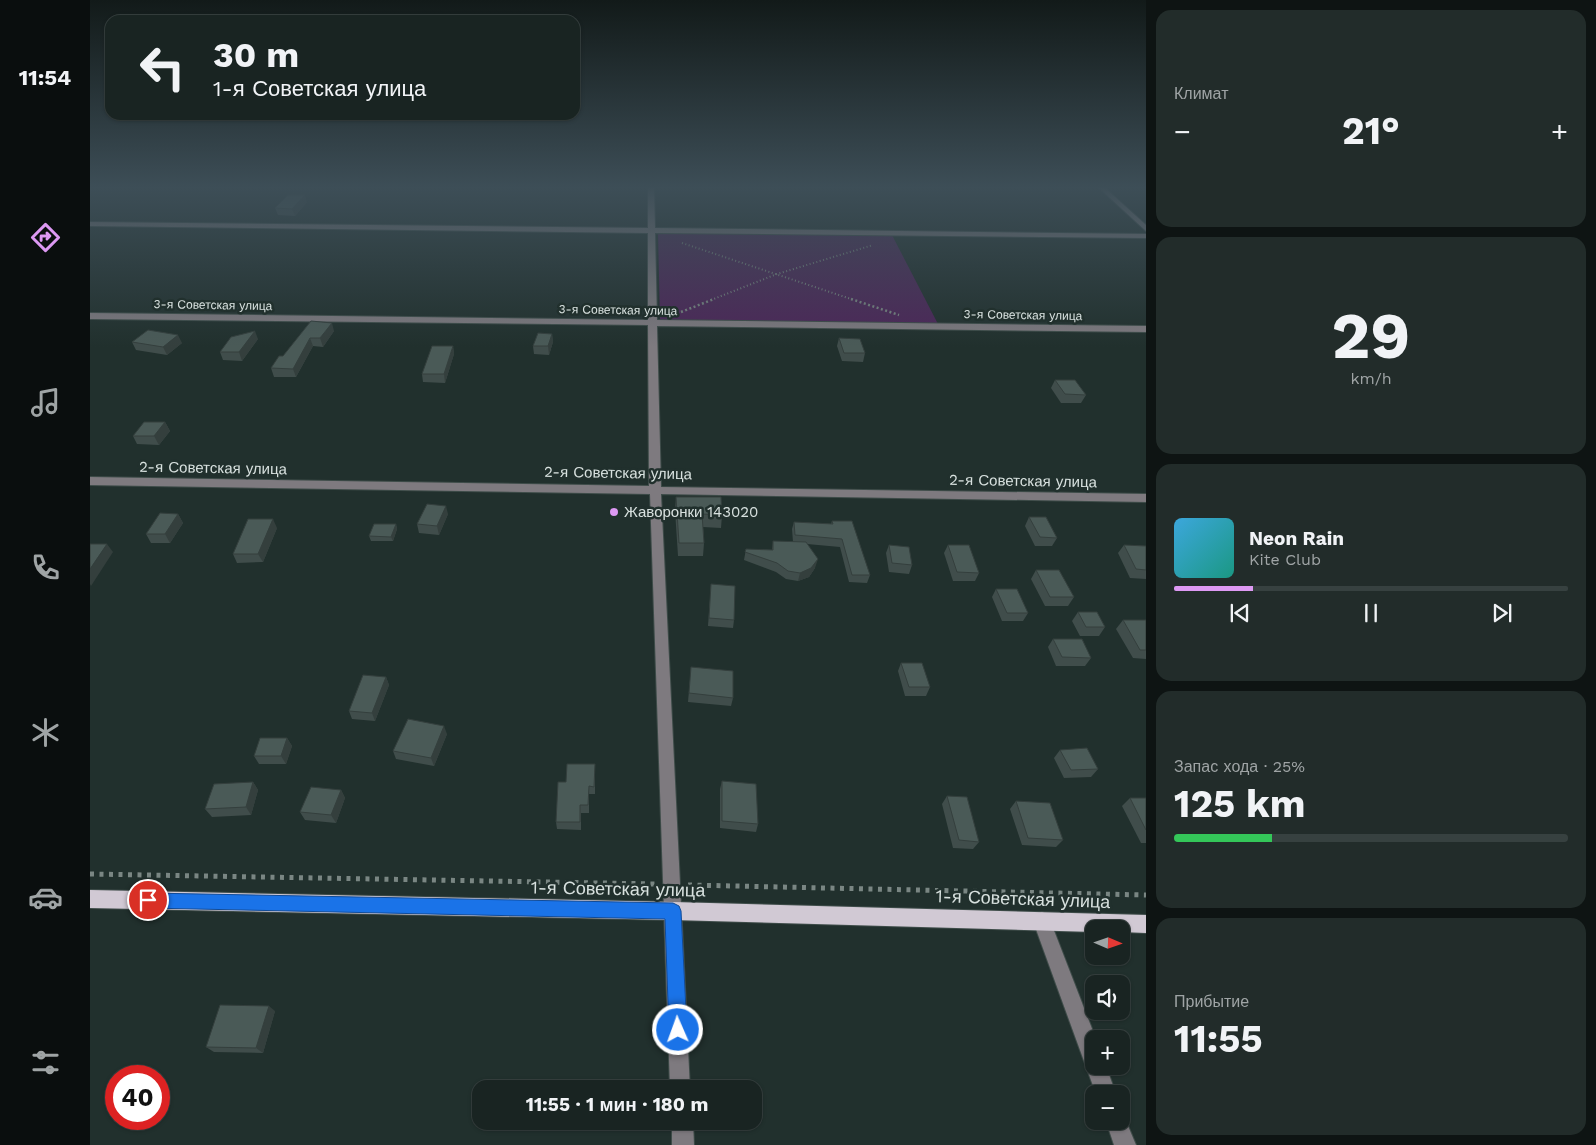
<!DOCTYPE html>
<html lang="ru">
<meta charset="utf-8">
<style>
body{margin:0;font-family:"Work Sans",sans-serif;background:#222c2a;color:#f1f3f6;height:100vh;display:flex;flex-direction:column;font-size:19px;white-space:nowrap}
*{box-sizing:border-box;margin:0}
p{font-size:16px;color:#9fa4a5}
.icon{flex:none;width:28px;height:28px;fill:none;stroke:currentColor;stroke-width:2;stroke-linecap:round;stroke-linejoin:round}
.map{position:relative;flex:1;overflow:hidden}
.details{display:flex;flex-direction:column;gap:10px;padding:10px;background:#0e1413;width:450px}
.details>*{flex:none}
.banner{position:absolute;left:15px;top:15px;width:475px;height:105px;border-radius:15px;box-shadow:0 1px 4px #0004,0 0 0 1px #374140;background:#192422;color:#f1f3f6;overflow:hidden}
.needle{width:32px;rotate:92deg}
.tools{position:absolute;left:995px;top:920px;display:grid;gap:10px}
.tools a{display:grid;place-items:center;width:45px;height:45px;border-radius:10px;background:#192422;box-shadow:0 1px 4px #0004,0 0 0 1px #374140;font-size:25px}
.speed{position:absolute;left:15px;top:1065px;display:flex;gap:10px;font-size:25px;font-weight:700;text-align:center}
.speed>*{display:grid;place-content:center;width:65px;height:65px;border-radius:50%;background:#192422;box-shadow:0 1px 4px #0004,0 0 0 1px #374140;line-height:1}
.speed .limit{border:8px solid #d22;background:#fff;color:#111}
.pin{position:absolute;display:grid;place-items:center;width:42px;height:42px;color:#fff;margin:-21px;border:2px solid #fff;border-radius:50%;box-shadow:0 1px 5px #0007}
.me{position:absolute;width:55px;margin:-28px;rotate:358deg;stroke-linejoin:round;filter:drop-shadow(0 0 4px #0008)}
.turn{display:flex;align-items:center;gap:18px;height:105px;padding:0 25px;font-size:22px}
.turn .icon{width:65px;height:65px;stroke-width:2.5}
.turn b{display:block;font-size:35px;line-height:42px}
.big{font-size:38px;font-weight:700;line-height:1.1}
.details .card{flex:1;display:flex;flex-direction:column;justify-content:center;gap:8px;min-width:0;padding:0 18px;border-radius:15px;background:#222c2a}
.details .dial{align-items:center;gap:0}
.dial b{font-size:65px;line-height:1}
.song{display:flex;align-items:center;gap:15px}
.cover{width:60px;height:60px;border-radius:8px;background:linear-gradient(135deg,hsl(200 70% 55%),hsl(170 70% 35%))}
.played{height:5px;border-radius:2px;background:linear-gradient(90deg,#dd99f3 20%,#374140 20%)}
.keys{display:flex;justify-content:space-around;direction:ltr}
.heat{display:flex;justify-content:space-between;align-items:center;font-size:28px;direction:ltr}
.charge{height:8px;border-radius:4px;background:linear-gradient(90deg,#34c759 25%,#374140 0)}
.trip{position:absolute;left:382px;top:1080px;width:290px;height:50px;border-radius:15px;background:#192422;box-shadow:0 1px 4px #0004,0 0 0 1px #374140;font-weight:700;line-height:50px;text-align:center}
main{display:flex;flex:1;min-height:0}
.tabs{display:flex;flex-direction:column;width:90px;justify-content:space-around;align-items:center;background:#0a0e0e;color:#9fa4a5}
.tabs .icon{width:35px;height:35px}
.tabs .active{color:#dd99f3}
.tabs b{font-size:22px;color:#f1f3f6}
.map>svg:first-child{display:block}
.green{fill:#4c2658}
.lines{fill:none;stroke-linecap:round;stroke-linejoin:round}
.minor-casing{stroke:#3e4c49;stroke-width:2}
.major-casing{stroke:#3e4c49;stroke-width:2}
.path-far2{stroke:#7a8683;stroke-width:2;stroke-dasharray:1 2.5;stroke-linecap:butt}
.path-far1{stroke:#7a8683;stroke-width:2.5;stroke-dasharray:2 2.5;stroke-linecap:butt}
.path{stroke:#7a8683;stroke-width:5;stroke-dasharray:4 5.5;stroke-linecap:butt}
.minor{fill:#7e7a7f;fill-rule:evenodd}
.major{fill:#d1c9d4;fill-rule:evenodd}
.wall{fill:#404d4b}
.shaded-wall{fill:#343f3d}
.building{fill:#4a5a57;stroke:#343f3d}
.route{fill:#1a73e8;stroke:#114b97}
.poi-dot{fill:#dd99f3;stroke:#21302d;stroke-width:2}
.labels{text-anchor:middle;stroke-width:5;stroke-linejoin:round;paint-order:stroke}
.far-street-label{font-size:12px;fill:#d8e1df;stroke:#21302d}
.street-label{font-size:15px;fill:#d8e1df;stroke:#21302d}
.poi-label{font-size:15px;fill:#d8e1df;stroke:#21302d;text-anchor:start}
.near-street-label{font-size:18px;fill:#d8e1df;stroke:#21302d}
</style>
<main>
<nav class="tabs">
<b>11:54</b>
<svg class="icon active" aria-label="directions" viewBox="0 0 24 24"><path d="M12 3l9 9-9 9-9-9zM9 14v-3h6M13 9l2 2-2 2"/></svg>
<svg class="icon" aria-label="music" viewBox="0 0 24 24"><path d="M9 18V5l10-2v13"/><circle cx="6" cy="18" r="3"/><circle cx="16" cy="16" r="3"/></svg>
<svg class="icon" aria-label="phone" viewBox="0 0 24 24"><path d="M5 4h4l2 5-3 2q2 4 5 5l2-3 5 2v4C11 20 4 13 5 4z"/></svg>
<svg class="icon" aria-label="climate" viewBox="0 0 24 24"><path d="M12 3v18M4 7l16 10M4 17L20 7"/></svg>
<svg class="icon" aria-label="car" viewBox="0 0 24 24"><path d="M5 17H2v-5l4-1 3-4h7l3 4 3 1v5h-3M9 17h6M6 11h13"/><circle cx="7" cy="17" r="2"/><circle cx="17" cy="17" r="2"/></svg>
<svg class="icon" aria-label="filters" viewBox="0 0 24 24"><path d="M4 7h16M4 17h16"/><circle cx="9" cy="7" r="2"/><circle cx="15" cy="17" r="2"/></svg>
</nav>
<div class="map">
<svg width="1056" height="1145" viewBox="0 0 1056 1145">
<rect width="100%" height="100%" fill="#21302d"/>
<polygon class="green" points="568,232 802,235 848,324 570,320"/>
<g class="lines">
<defs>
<g id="minor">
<polygon points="558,187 564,187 565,228 1056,234 1056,238 565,233 567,320 1056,326 1056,332 567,326 571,487 1056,494 1056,502 571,494 600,1089 580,1089 560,494 0,485 0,477 559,486 558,325 0,319 0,313 558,320 558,233 0,226 0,222 558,228"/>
<polygon points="1008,187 1014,187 1056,225 1056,231"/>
<polygon points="952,912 958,915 1006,1039 1004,1039 1004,1066 1016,1066 1026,1094 1006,1094 943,921 946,915"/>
<polygon points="1031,1113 1033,1114 1046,1145 1024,1145 1016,1121 1031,1121"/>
<polygon points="582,1121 603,1121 604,1145 582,1145"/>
</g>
<polygon id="major" points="0,890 583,902 1056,915 1056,933 1031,932 1031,929 1004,929 1004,932 583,920 0,908"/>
</defs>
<use href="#minor" class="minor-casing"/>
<use href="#major" class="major-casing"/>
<g class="path-far2">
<polyline points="592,243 764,300"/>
<polyline points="621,300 687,274 783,245"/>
</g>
<g class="path-far1">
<polyline points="761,299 809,315"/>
<polyline points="591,312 624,299"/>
</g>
<g class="path">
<polyline points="0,874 567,884"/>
<polyline points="598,885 1056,895"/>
</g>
<use href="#minor" class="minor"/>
<use href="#major" class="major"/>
</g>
<g class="wall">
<polygon points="217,202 205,216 188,215 185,208"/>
<polygon points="221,321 244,331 233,347 223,346 206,377 184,377 181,368 193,356"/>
<polygon points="462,334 463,342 459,355 444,354 443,346"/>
<polygon points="749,338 775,353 773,362 752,361 747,346"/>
<polygon points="168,339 152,361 133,360 130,352"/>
<polygon points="42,342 92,343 77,355 46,350"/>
<polygon points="363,346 364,354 355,383 333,382 332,374"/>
<polygon points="965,380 996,395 991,403 971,403 961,388"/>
<polygon points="75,422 80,431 69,445 47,444 43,436"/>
<polygon points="586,497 632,515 631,528 613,527 614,543 613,556 588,556 585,510"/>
<polygon points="88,514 93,523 80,543 61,543 56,534"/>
<polygon points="358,514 349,535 329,533 327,524"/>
<polygon points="939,517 967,538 962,546 945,546 935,526"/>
<polygon points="742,521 780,575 777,583 759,582 750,547 717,544 725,568 719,577 708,581 696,579 686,572 654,560 656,549 682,550 683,541 703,542 702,529 704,522 741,524"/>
<polygon points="306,524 307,529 303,541 281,541 279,536"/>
<polygon points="187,528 173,562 147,563 143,554"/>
<polygon points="799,545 822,565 819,574 799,572 796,553"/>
<polygon points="858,545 889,573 885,581 863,581 854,553"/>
<polygon points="1034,545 1056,546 1056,579 1040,578 1028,553"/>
<polygon points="946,570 984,597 978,606 955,606 941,579"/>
<polygon points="621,584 644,620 643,628 618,626"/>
<polygon points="906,589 938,613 933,621 912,621 902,597"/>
<polygon points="988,612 1015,627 1009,636 990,636 982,621"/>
<polygon points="1033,620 1056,620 1056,659 1043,658 1026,629"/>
<polygon points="963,639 1001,658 995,666 966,666 958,647"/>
<polygon points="811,663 840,687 836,696 815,696 808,671"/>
<polygon points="601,667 643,698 641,706 598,702"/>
<polygon points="296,677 299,685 285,721 262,719 259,711"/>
<polygon points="357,734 344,766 306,759 303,751"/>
<polygon points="197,738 202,746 196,764 169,764 164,756"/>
<polygon points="970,750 1008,769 1001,777 974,778 964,758"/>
<polygon points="505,772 505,794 499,794 499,813 491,813 491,830 467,829 466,822 476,782"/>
<polygon points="632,781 668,824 666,832 630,828 630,789"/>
<polygon points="163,782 168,790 161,815 122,817 115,809"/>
<polygon points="251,790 255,798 246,823 215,820 210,812"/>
<polygon points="857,796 889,842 883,849 863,848 852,804"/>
<polygon points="1040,798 1056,798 1056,843 1051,843 1032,806"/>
<polygon points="926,801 973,840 966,847 932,845 920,809"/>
<polygon points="185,1011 173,1053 124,1052 116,1047"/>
</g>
<g class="shaded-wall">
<polygon points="215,195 217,202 205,216 202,209"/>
<polygon points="242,323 244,331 233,347 230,338"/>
<polygon points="165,331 168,339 152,361 149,352"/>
<polygon points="462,334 463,342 459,355 458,346"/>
<polygon points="88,335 92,343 77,355 73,347"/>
<polygon points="220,338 223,346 206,377 203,369"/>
<polygon points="363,346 364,354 355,383 354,374"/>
<polygon points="75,422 80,431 69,445 64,436"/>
<polygon points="356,506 358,514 349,535 347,526"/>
<polygon points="88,514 93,523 80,543 75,534"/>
<polygon points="183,519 187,528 173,562 168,554"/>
<polygon points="306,524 307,529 303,541 301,537"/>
<polygon points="17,544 23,552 1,586 0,584 0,569"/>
<polygon points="728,559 725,568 719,577 708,581 710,573"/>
<polygon points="296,677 299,685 285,721 282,713"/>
<polygon points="354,726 357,734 344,766 341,758"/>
<polygon points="197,738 202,746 196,764 191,756"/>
<polygon points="163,782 168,790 161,815 156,807"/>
<polygon points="251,790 255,798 246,823 241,815"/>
<polygon points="179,1006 185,1011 173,1053 166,1048"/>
</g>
<g class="building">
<polygon points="198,195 215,195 202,209 185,208"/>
<polygon points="221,321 242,323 230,338 220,338 203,369 181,368 189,356 193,356"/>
<polygon points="58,330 88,335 73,347 42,342"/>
<polygon points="165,331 149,352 130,352 141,337"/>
<polygon points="448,333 462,334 458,346 443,346"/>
<polygon points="749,338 770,339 775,353 754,353"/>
<polygon points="342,346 363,346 354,374 332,374"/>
<polygon points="965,380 985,380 996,395 975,394"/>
<polygon points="54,422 75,422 64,436 43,436"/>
<polygon points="586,497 631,497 632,515 612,514 614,543 589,543"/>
<polygon points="337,504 356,506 347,526 327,524"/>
<polygon points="70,513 88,514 75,534 56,534"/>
<polygon points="939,517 956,517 967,538 950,537"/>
<polygon points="158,519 183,519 168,554 143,554"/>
<polygon points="742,521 762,521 780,575 762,575 752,539 705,535 704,522 743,524"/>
<polygon points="284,524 306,524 301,537 279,536"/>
<polygon points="683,541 716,542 728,559 721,568 710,573 698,571 687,563 655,552 656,549 683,550"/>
<polygon points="0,544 17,544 0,569"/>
<polygon points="799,545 819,547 822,565 802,563"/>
<polygon points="858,545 879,545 889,573 867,572"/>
<polygon points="1034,545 1056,546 1056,570 1046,569"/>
<polygon points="946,570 969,570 984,597 960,597"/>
<polygon points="621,584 645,586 644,620 619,618"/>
<polygon points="906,589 927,589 938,613 917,613"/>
<polygon points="988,612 1007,612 1015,627 996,627"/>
<polygon points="1033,620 1056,620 1056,650 1050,650"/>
<polygon points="963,639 992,639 1001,658 972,657"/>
<polygon points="811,663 832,663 840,687 819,687"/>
<polygon points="601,667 643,671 643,698 599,693"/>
<polygon points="273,675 296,677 282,713 259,711"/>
<polygon points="318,719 354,726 341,758 303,751"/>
<polygon points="170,738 197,738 191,756 164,756"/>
<polygon points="997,748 1008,769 981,770 970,750"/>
<polygon points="477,764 505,764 504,787 499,786 498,805 490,805 490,822 466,822 468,782 476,782"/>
<polygon points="632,781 666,784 668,824 632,821"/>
<polygon points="163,782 156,807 115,809 124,784"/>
<polygon points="221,787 251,790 241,815 210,812"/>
<polygon points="857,796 877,797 889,842 869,840"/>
<polygon points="1040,798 1056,798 1056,830"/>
<polygon points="926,801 960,803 973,840 938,838"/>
<polygon points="130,1005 179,1006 166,1048 116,1047"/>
</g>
<linearGradient id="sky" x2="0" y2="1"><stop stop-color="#121a19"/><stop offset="0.54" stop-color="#3d4e57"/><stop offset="1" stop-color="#3d4e57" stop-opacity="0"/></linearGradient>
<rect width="1056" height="347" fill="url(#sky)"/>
<polygon class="route" points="58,893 583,903 589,906 591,911 597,1030 594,1036 588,1039 582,1036 579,1030 575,919 58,908 52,906 50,900 52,895"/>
<circle class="poi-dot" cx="524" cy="512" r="5"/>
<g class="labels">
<g class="far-street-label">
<text transform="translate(123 305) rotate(1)" y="4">3-я Советская улица</text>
<text transform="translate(528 310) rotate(1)" y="4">3-я Советская улица</text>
<text transform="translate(933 315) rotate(1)" y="4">3-я Советская улица</text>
</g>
<g class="street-label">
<text transform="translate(123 468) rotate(1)" y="5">2-я Советская улица</text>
<text transform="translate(528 473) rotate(1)" y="5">2-я Советская улица</text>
<text transform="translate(933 481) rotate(1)" y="5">2-я Советская улица</text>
</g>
<g class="poi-label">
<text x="534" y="517">Жаворонки 143020</text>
</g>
<g class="near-street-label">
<text transform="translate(528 889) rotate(1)" y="6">1-я Советская улица</text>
<text transform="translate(933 899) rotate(2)" y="6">1-я Советская улица</text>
</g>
</g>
</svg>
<div class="tools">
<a><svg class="needle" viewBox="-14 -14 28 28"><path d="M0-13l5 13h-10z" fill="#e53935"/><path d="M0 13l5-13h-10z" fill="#9fa4a5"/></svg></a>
<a><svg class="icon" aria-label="sound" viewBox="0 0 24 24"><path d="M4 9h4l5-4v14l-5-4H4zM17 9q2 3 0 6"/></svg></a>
<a>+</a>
<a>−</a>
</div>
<div class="speed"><div class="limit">40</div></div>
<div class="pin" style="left:58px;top:900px;background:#d93025"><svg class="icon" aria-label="arrive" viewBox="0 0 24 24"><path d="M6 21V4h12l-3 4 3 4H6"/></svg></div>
<svg class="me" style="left:588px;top:1030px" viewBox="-20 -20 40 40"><circle r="17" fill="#1a73e8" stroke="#fff" stroke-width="3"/><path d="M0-11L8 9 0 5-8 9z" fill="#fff"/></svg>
<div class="trip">11:55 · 1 мин · 180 m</div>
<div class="banner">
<div class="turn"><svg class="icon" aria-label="left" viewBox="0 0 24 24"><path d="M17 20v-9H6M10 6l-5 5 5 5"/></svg><div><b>30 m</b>1-я Советская улица</div></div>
</div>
</div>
<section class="details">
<div class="card"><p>Климат</p>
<div class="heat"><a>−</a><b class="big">21°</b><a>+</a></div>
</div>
<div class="card dial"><b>29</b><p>km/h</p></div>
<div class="card">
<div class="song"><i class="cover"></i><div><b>Neon Rain</b><p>Kite Club</p></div></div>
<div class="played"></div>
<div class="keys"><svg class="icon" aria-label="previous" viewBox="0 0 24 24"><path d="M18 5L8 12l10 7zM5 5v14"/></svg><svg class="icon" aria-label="pause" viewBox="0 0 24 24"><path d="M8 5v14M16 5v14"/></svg><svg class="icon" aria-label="next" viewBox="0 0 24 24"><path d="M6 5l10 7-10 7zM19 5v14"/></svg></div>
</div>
<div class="card"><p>Запас хода · 25%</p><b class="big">125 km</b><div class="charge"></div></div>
<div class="card"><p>Прибытие</p><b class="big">11:55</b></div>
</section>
</main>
